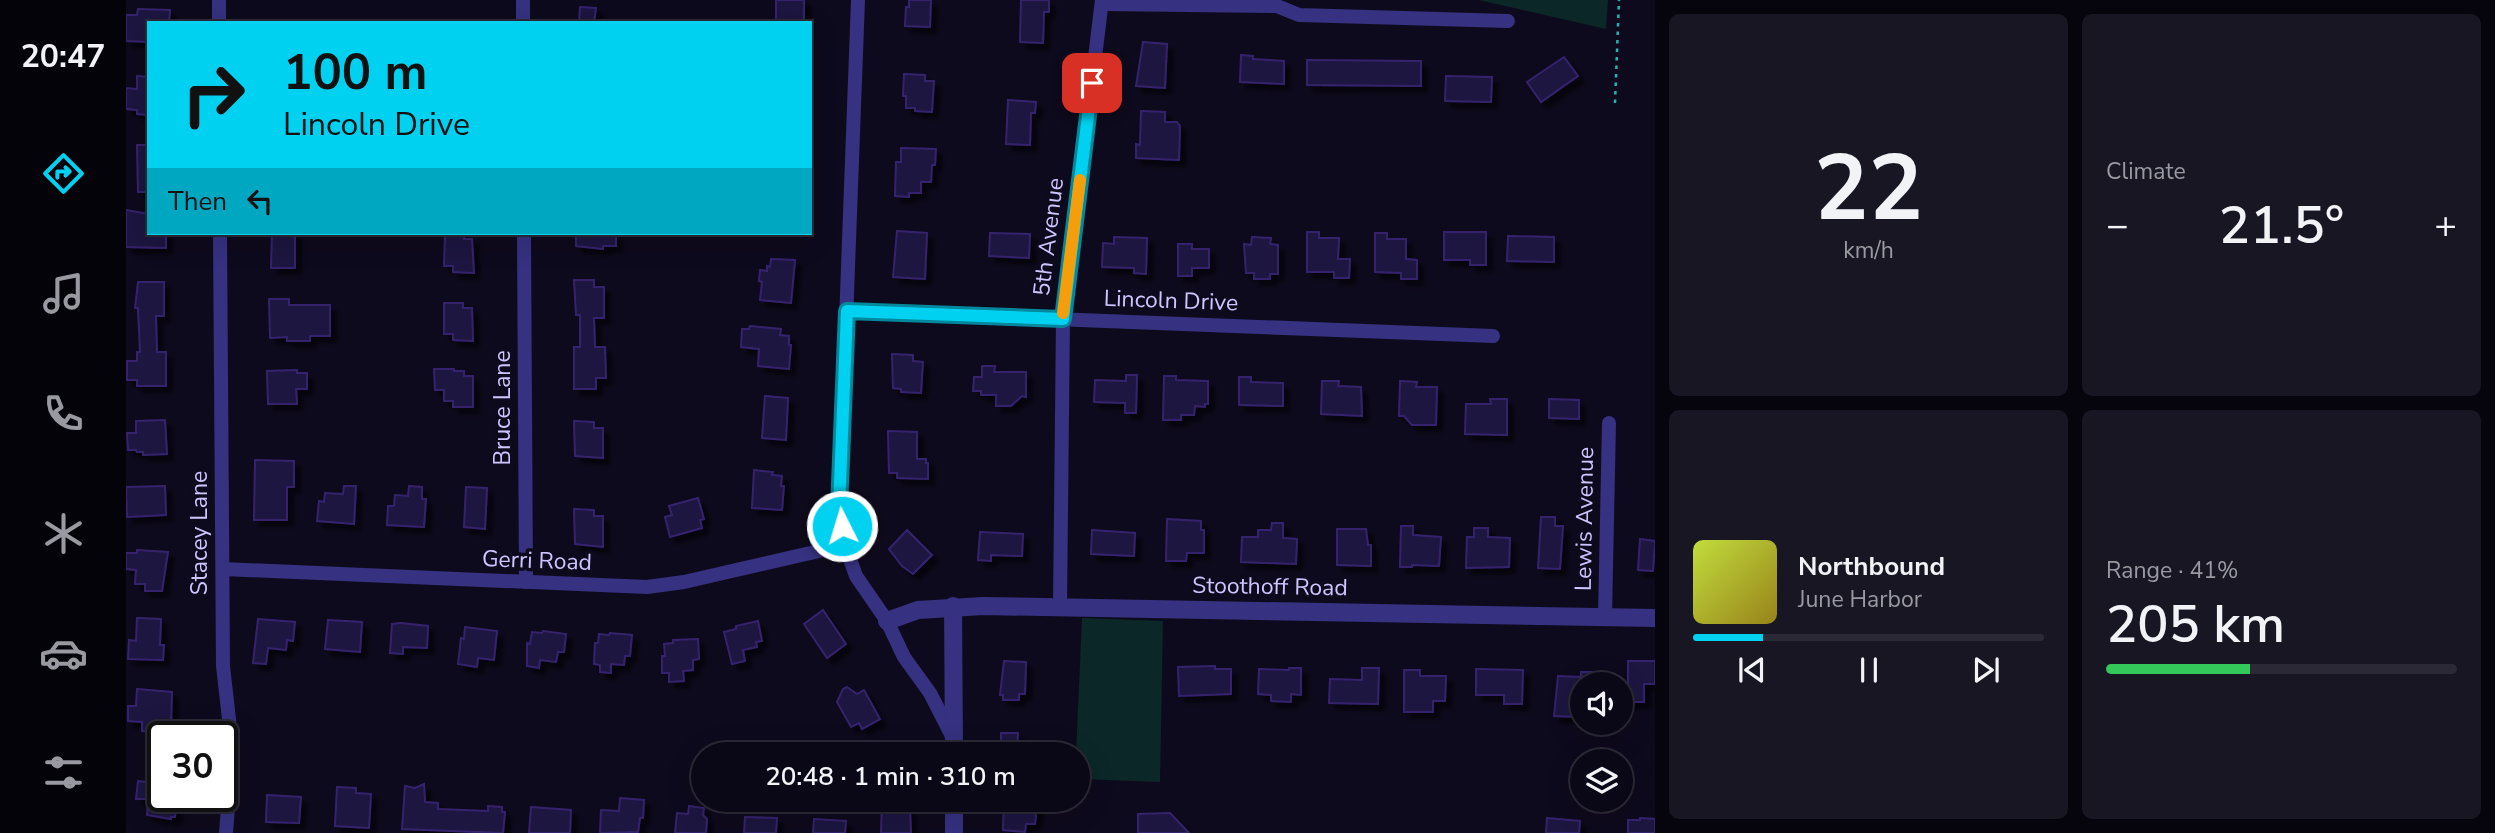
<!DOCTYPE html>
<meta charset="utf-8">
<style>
body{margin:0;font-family:"Nunito Sans",sans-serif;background:#181623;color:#f1f3f6;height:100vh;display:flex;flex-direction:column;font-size:26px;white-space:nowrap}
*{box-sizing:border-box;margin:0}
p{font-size:23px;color:#999aa1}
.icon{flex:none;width:38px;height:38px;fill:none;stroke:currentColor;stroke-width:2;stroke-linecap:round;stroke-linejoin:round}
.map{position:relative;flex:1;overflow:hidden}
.side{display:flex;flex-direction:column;gap:14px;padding:14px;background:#06040c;width:840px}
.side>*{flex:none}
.top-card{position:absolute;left:21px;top:21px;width:665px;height:214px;border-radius:0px;box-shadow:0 7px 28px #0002,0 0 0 2px #2a2935;background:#00d1f0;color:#111;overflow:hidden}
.fabs{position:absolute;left:1444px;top:672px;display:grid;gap:14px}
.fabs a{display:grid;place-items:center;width:63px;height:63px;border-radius:50%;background:#0a0816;box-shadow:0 7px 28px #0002,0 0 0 2px #2a2935;font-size:35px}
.speed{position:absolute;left:21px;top:721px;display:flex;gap:14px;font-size:35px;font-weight:700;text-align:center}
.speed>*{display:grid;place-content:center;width:91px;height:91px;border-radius:50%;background:#0a0816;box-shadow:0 7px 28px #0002,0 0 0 2px #2a2935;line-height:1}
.speed .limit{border:4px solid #111;border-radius:10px;background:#fff;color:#111}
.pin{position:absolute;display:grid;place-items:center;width:60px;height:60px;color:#fff;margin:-30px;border-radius:14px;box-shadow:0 4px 10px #0006}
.me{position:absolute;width:77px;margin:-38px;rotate:355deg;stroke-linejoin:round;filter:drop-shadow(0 0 5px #0008)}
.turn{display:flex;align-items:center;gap:24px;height:147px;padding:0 21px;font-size:32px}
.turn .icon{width:91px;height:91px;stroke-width:2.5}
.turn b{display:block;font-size:49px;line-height:60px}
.then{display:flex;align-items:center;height:66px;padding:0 21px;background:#0003;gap:14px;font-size:26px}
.big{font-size:52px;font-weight:600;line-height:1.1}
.side .card{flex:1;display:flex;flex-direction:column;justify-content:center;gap:10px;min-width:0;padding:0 24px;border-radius:10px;background:#181623}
.side .dial{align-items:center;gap:0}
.dial b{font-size:91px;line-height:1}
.song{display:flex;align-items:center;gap:21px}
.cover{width:84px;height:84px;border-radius:10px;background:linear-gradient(135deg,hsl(70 70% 55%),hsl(50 70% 35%))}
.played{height:7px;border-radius:4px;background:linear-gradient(90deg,#00d1f0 20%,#2a2935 20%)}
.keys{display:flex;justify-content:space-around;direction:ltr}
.heat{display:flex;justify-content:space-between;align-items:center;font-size:38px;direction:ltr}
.charge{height:10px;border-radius:5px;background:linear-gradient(90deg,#34c759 41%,#2a2935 0)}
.side .tiles{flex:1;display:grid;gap:14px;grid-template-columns:repeat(2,1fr)}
.trip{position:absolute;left:565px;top:742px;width:399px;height:70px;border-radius:35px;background:#0a0816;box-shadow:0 7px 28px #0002,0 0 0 2px #2a2935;font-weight:600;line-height:70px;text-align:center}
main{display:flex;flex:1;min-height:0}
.menu{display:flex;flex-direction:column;width:126px;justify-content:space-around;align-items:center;background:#040309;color:#999aa1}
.menu .icon{width:49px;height:49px}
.menu .active{color:#00d1f0}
.menu b{font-size:32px;color:#f1f3f6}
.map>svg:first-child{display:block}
.green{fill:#0c2727}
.building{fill:#1e143f;stroke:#35246d;stroke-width:2;filter:url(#shadow)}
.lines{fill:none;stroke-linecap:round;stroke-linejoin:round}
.path{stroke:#23b6b1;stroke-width:2.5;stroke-dasharray:3.5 5;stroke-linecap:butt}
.minor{stroke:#363180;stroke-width:14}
.tertiary{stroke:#363180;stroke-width:18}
.route-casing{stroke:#00889c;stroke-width:18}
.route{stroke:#00d1f0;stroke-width:12}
.slow{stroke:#f59e0b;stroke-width:12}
.labels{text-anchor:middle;stroke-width:7;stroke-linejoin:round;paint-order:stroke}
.street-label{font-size:23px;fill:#cec5ff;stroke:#0e0a1d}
</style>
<main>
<nav class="menu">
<b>20:47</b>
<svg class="icon active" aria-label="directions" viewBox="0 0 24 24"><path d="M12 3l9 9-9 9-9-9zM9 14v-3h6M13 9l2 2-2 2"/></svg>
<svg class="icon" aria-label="music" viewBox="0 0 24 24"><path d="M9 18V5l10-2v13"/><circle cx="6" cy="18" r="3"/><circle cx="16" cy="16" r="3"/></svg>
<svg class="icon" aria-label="phone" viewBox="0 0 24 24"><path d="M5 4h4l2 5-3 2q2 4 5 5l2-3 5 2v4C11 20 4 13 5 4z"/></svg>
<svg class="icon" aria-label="climate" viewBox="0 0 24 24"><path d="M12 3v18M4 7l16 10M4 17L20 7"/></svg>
<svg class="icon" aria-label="car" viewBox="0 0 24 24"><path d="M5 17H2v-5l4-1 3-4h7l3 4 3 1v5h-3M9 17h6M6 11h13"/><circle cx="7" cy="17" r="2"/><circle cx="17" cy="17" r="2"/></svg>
<svg class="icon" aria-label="filters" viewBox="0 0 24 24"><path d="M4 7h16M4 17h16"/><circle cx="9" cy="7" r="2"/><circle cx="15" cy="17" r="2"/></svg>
</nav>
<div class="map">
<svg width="1529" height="833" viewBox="0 0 1529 833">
<defs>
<filter id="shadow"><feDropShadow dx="6" dy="6" stdDeviation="2" flood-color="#0009"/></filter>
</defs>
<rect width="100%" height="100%" fill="#0e0a1d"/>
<g class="green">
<polygon points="1353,0 1482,0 1480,29"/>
<polygon points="956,618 1037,621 1034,782 952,779 952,754 950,754"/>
</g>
<g class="building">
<rect x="650" y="0" width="28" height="23"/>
<polygon points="783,0 805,0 804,27 779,26 780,7 783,7"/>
<polygon points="895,0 923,0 923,12 918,12 917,43 894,42"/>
<polygon points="454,7 470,8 468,23 453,23"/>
<polygon points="12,9 44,10 43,23 23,23 23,42 0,41 0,15 11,15"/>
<polygon points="1017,42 1041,44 1039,88 1010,86"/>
<polygon points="1115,55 1127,56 1127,59 1158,61 1158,84 1114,82"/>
<polygon points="1438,57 1452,76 1415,102 1401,82"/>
<polygon points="1181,60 1295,61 1295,86 1181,85"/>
<polygon points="778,74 799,75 799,81 808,81 806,112 789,111 789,108 780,108 780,96 777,96"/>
<polygon points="11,76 23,77 23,115 11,114 11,110 0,109 0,88 11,89"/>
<polygon points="1320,76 1366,77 1365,102 1319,101"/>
<polygon points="882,100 910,102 909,113 905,113 904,145 880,144"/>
<polygon points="1015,111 1039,112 1039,122 1051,122 1054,126 1053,160 1010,158 1010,144 1014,145"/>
<polygon points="11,145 23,145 23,192 12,192"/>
<polygon points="775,148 810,149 809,165 806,165 805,182 795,182 795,193 783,193 783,197 769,196 770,162 775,162"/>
<polygon points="0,210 23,214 23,233 40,233 40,248 0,247"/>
<polygon points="771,231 801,233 799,279 767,277"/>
<polygon points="1181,232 1193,232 1193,238 1213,238 1212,259 1224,259 1223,278 1208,278 1208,272 1181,272"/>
<polygon points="1318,232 1360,232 1360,265 1344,265 1344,260 1318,260"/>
<polygon points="146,233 169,233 169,268 145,268"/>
<polygon points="450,233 490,233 490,246 477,246 477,249 450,246"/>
<polygon points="864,233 904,234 903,258 863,256"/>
<polygon points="1249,233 1261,233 1261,239 1280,239 1280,259 1291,260 1291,279 1275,279 1275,273 1249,272"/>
<polygon points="319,235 338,235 338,239 346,239 348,273 327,272 327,266 318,266"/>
<polygon points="1382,236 1428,237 1428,262 1381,261"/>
<polygon points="988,237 1021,238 1020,274 1008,273 1008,268 976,267 977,243 988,244"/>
<polygon points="1126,237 1145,238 1144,244 1152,245 1152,274 1144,274 1144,279 1128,279 1128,273 1120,273 1118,244 1125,245"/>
<polygon points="1052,244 1066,244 1066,249 1083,249 1083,268 1066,268 1066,276 1052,276"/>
<polygon points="645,259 669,260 665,303 634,300 636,282 633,281 634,270 641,271 641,266 644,267"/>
<polygon points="448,280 468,280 468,287 478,287 478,318 468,318 469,347 479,347 480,378 470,378 470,389 448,389 448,347 454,347 454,315 450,315"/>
<polygon points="12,282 38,282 38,316 30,316 31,352 40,352 40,386 11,386 11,380 1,380 1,361 11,361 11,352 14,352 12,308 9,308"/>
<polygon points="143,299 163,299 163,305 204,305 204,336 184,336 184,341 161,341 161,337 144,338"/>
<polygon points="318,303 337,303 337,308 346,308 347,341 327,340 327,334 318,334"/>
<polygon points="624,326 655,329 654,335 663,336 663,345 665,345 663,369 632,366 633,349 615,347 616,329 623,329"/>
<polygon points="766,354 787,355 787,361 797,362 795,393 775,392 775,389 767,388"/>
<polygon points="856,366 869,366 868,372 900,372 900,397 896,396 885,406 870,406 870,395 855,395 855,391 847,391 848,377 856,377"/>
<polygon points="308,369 328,369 328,371 338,371 338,376 347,376 347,407 327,407 327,401 318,401 318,390 309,390"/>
<polygon points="171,370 171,373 181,373 181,389 170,389 171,404 142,404 141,371"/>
<polygon points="1000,375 1011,375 1010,413 999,413 999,403 968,402 969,380 1000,381"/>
<polygon points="1038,376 1050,376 1050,380 1082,381 1082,404 1079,404 1079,407 1069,406 1068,415 1055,415 1055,420 1037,420"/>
<polygon points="1113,377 1125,377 1125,382 1157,383 1157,406 1113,405"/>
<polygon points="1196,381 1213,381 1212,386 1235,387 1236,416 1195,414"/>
<polygon points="1274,381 1291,382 1290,387 1311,387 1310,425 1286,425 1278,416 1273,416"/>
<polygon points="639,396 662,398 660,440 636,438"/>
<polygon points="1364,399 1381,399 1381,435 1339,434 1340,404 1365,404"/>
<polygon points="1423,399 1453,400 1453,419 1423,418"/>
<polygon points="39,420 41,454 17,455 17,452 11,452 10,450 2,450 1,433 10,433 10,421"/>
<polygon points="448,421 468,422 468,428 477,428 477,458 449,456"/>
<polygon points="762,431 791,432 791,459 800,459 800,463 802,463 802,479 771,478 771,473 763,473"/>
<polygon points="129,460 168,461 168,487 161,487 161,520 128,520"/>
<polygon points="628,470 647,472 646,475 656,476 655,486 658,486 656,510 626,508"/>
<polygon points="39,486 40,515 1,517 0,487"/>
<polygon points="218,486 230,486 228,524 191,521 193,501 198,502 199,493 217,494"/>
<polygon points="283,486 296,487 296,499 300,499 298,527 261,525 262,506 268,506 269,495 282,496"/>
<polygon points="340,487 361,488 359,529 338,527"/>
<polygon points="572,498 578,519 574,520 576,528 544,537 539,517 546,515 543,506"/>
<polygon points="448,509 468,510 468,516 477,516 477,547 449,544"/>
<polygon points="1415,517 1429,517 1429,526 1437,526 1434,569 1412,568"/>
<polygon points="1041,519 1075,521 1075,530 1078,530 1078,553 1061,553 1060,561 1040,561"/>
<polygon points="1146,523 1157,523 1157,538 1171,539 1170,564 1115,562 1116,537 1132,537 1132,530 1145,530"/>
<polygon points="1275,526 1287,526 1287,535 1315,537 1313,566 1286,565 1286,567 1274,567"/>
<polygon points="1348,528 1362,528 1362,537 1384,538 1383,567 1340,568 1341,537 1348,537"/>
<polygon points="1211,529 1240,529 1242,545 1245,545 1245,566 1211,565"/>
<polygon points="781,530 806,555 787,574 776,566 763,549"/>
<polygon points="966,530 1009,533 1008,556 965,554"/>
<polygon points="854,532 897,534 896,556 865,555 865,561 852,560"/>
<polygon points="1514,539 1529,541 1527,571 1512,570"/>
<polygon points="11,550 42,552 36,591 19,591 19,584 9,584 10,570 0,569 0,553 11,553"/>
<polygon points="697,610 720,644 701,658 678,624"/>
<polygon points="11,618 35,619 34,645 38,645 37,660 2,659 3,640 10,641"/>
<polygon points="132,619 169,622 167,641 161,640 160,650 142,648 140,664 127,663"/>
<polygon points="202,620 236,622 234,652 199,649"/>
<polygon points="632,621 636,641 630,642 631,647 617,650 619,661 606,664 598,632 610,629 610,626"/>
<polygon points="275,623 302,626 301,648 277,647 277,654 264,653 266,624"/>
<polygon points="339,627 371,631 368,660 352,658 351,667 332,664 335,638 338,639"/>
<polygon points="417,631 440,634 438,652 432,652 430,662 414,660 413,668 401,666 401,643 404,644 406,632 416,633"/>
<polygon points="484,633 506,635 504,656 499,656 498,665 485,664 485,673 474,672 474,665 468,664 469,643 472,643 473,634 483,635"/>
<polygon points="572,639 573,659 567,660 567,670 557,671 558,681 543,682 543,673 536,673 536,656 539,656 538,644 547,643 547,640"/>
<polygon points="878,661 900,662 899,694 893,694 893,700 877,700 877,695 874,695"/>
<polygon points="1502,661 1529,661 1529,684 1518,684 1518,702 1494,702 1494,688 1502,687"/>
<polygon points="1089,666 1089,669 1105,669 1105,694 1053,696 1052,667"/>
<polygon points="1163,668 1175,668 1175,695 1165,694 1165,702 1145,701 1145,695 1132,694 1133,669 1163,670"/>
<polygon points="1236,668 1253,668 1252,704 1203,703 1204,679 1236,680"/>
<polygon points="1350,669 1397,670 1396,704 1378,704 1378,695 1350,695"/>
<polygon points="1278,670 1294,670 1294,676 1320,676 1319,701 1307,701 1307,712 1278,712"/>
<polygon points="1455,672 1473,672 1472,684 1456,684 1456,705 1452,705 1451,717 1428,716 1432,676 1455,677"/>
<polygon points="721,687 731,694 738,690 754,719 736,729 733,723 725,727 711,702 717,689"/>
<polygon points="11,689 46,692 45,724 41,724 41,737 28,737 28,732 16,731 16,722 2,721 2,706 10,706"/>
<polygon points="875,733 892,733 891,754 875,754"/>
<polygon points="12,781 37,784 37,796 51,796 49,817 45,817 45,819 21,815 22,799 10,799"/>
<polygon points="298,784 299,802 312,803 312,809 362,811 362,806 376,807 376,812 379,812 377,833 276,829 279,786 289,788"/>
<polygon points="211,787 230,788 230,793 245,794 243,828 209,826"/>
<polygon points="141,795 175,797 173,823 140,822"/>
<polygon points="494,798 518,800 517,818 514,818 512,832 474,833 475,810 493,811"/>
<polygon points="756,800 776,800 775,809 784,809 785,833 755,833"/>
<polygon points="878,800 901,800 900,804 911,805 909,824 900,824 899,832 877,830"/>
<polygon points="563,806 578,808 577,815 581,819 580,833 549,833 551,813 562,814"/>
<polygon points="405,807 445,810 444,833 403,833"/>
<polygon points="1044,813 1063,833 1012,833 1012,814"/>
<polygon points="619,817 651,818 650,833 618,833"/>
<polygon points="1421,818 1454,821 1453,833 1420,833"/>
<polygon points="1514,818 1529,819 1529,833 1502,833 1502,820 1514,820"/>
<polygon points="688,819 720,821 719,833 687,833"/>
</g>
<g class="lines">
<polyline class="path" points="1489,103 1493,0"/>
<g class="minor">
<polyline points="397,0 397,23"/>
<polyline points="732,0 713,508 719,545 730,576 761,621 778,657 804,693 827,738"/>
<polyline points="976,4 1151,6 1173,15 1382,21"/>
<polyline points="93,23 93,0"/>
<polyline points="94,233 97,666 103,719 105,768 100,833"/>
<polyline points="398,233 400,582"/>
<polyline points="721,311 1367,336"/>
<polyline points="97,569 521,587 558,582 719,545"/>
<polyline points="934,606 937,319 976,0"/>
<polyline points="1479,616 1483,423"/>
</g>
<g class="tertiary">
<polyline points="827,606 828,754"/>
<polyline points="761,621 792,610 857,606 1529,618"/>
<polyline points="828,833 828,800"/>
</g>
</g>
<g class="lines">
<defs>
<polyline id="route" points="716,526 713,508 721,311 937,319 966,83"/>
</defs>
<use href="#route" class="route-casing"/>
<use href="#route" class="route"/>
<polyline class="slow" points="937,313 954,180"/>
</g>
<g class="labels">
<g class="street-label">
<text transform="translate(922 237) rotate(-83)" y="8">5th Avenue</text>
<text transform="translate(1045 300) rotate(2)" y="8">Lincoln Drive</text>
<text transform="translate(376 408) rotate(-90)" y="8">Bruce Lane</text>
<text transform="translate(1458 519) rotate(-89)" y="8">Lewis Avenue</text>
<text transform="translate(73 533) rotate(-90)" y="8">Stacey Lane</text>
<text transform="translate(411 560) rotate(2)" y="8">Gerri Road</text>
<text transform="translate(1144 586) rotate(1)" y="8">Stoothoff Road</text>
</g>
</g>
</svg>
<div class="fabs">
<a><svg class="icon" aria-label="sound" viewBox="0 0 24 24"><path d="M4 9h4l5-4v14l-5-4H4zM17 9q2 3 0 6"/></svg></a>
<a><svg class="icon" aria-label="layers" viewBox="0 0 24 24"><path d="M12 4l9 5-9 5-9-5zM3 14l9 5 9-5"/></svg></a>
</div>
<div class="speed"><div class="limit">30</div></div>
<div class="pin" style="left:966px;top:83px;background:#d93025"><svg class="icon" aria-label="arrive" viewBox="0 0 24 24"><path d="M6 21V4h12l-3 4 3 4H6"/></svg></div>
<svg class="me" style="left:716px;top:526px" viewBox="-20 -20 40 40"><circle r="17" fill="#00d1f0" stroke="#fff" stroke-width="3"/><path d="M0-11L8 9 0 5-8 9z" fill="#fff"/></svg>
<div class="trip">20:48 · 1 min · 310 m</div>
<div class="top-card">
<div class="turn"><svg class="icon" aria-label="right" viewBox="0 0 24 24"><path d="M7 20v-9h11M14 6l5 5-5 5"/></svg><div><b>100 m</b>Lincoln Drive</div></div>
<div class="then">Then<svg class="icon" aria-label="left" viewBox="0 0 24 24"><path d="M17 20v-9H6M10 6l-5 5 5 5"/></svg></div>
</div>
</div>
<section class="side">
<div class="tiles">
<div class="card dial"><b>22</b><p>km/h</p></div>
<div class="card"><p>Climate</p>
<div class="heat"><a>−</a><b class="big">21.5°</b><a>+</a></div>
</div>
<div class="card">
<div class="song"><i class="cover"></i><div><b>Northbound</b><p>June Harbor</p></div></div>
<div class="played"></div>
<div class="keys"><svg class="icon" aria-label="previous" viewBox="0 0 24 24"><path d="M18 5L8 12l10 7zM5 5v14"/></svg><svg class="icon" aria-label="pause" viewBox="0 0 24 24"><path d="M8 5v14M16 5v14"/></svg><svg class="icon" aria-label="next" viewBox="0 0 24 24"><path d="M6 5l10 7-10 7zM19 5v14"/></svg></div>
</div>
<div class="card"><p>Range · 41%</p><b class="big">205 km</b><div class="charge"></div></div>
</div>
</section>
</main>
